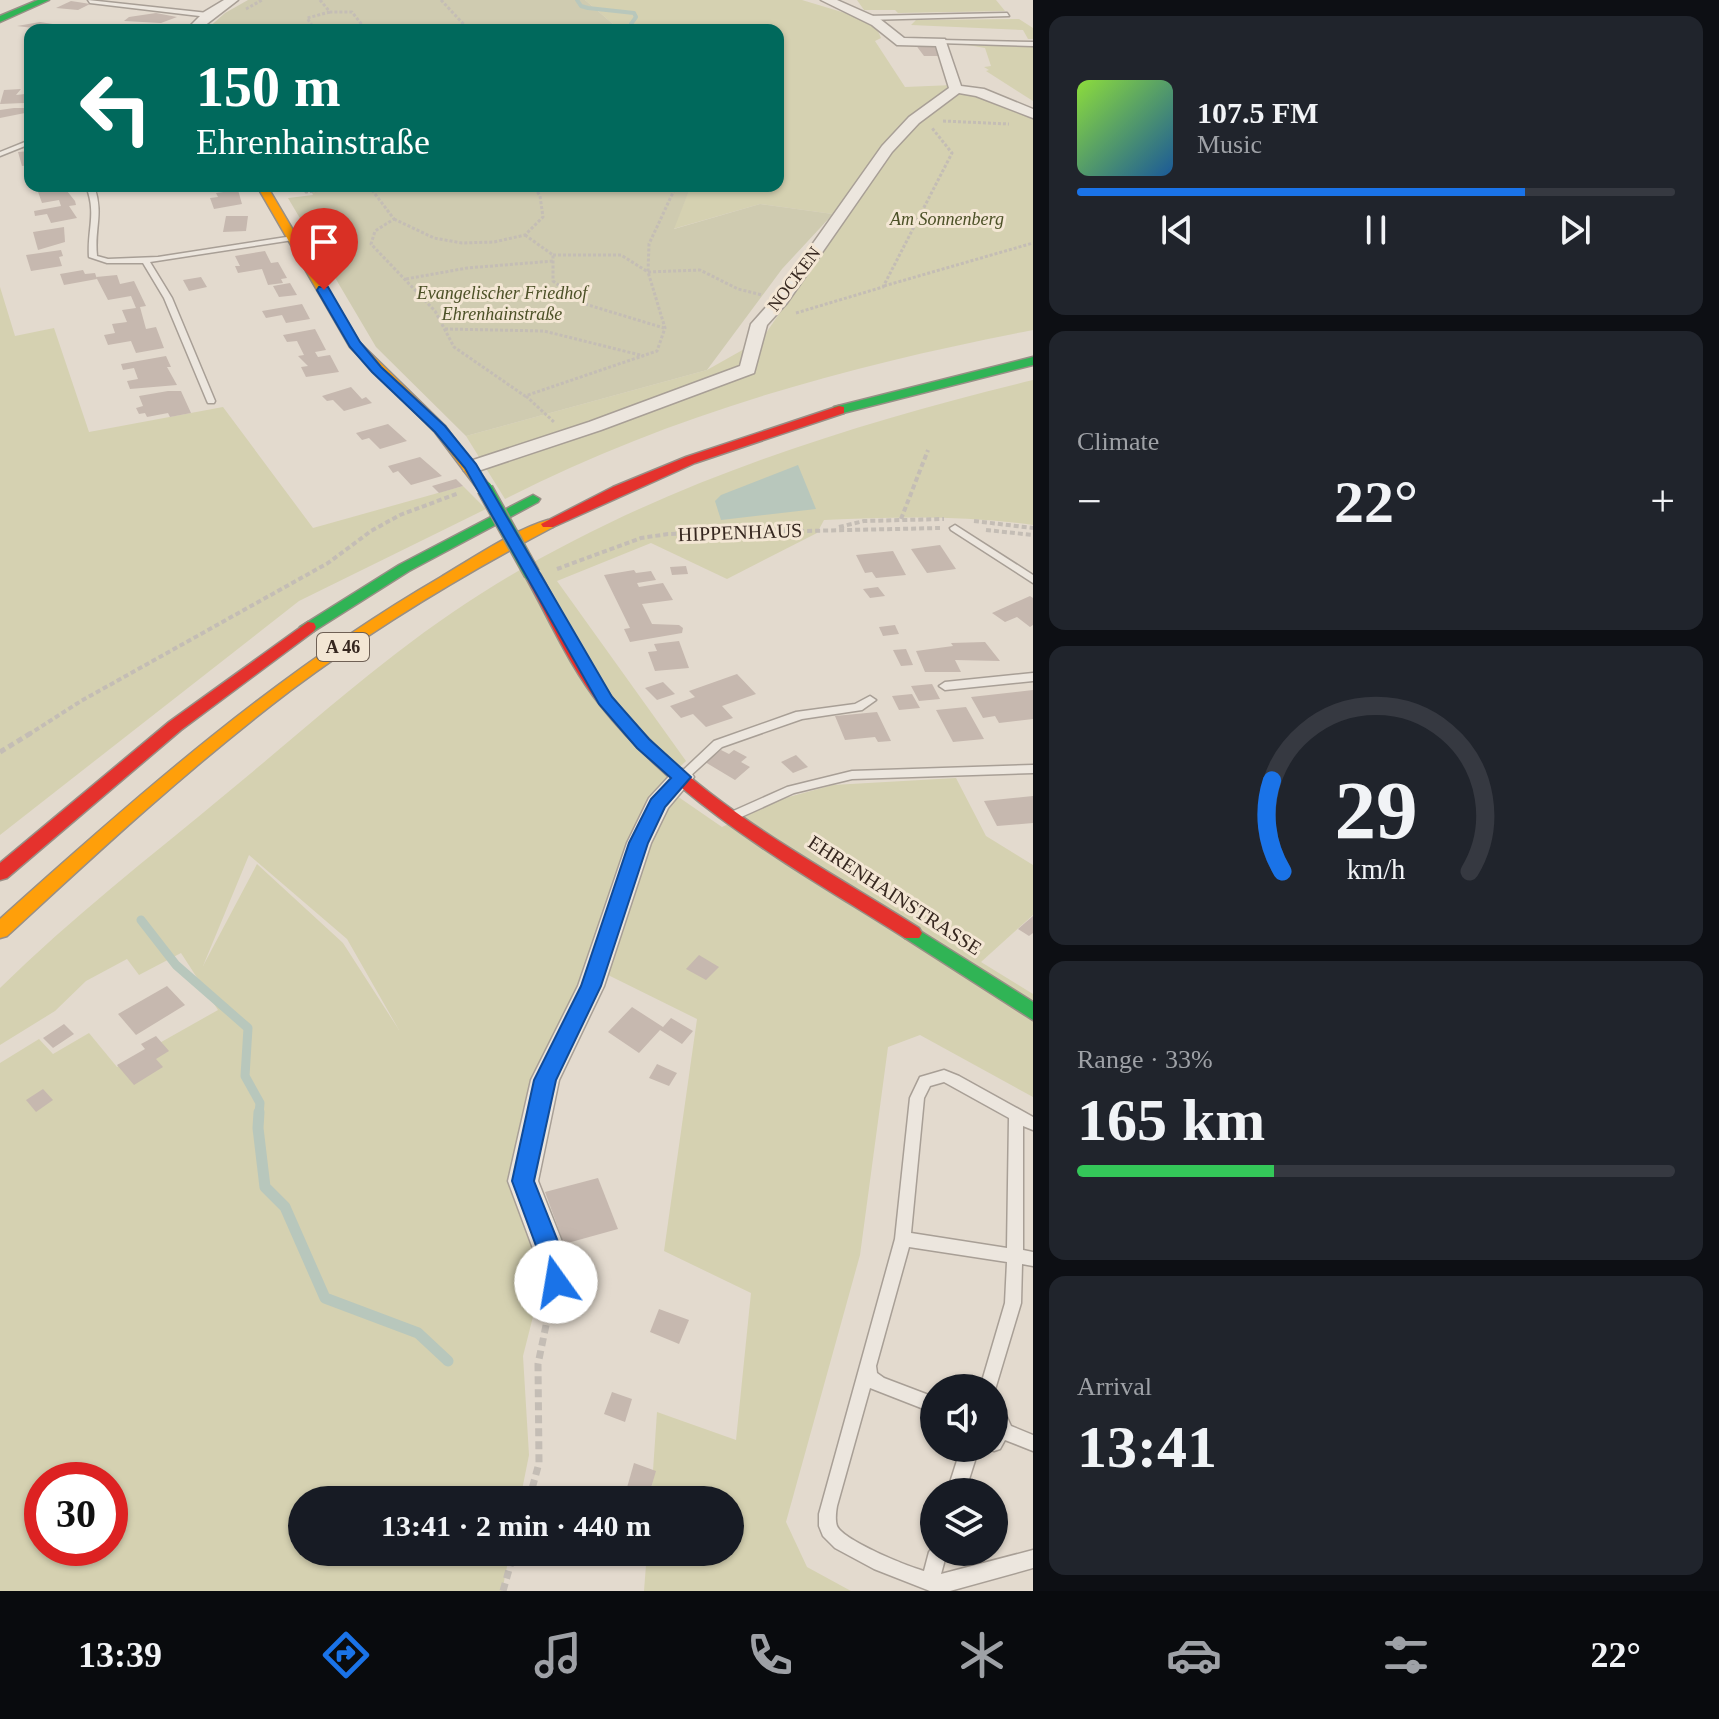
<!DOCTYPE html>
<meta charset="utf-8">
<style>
body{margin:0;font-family:"Times New Roman",serif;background:#20242c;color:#f1f3f6;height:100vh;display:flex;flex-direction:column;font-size:30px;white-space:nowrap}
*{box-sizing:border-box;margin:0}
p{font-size:26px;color:#9ea1a6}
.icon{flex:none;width:44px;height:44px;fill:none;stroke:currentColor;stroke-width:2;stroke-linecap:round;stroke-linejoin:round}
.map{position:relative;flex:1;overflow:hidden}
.panel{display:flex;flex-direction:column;gap:16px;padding:16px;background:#0d0f14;width:686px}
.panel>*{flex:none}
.hud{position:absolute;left:24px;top:24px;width:760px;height:168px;border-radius:16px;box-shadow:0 2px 6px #0004;background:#00695c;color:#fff;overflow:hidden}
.controls{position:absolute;left:920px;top:1374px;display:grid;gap:16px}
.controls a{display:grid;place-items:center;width:88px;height:88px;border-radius:50%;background:#171b24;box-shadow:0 2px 6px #0004;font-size:40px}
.speed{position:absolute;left:24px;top:1462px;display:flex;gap:16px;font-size:40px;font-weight:700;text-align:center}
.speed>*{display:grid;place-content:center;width:104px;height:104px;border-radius:50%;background:#171b24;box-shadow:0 2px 6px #0004;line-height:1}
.speed .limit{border:12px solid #d22;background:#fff;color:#111}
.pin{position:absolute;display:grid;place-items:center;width:68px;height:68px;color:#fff;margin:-82px -34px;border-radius:50% 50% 50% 0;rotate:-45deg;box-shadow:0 0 8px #0007}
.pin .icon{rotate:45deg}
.me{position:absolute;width:88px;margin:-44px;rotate:347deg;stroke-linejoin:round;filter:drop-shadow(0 0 6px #0008)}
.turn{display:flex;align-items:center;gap:28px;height:168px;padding:0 40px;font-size:36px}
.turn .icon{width:104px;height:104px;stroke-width:2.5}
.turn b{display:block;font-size:56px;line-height:68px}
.big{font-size:60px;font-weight:800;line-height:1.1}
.panel .card{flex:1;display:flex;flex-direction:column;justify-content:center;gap:12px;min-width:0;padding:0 28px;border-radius:16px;background:#20242c}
.panel .dial{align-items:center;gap:0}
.dial svg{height:208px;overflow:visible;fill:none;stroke:#363941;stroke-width:7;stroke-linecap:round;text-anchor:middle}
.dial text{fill:#f1f3f6;stroke:none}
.song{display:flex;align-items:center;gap:24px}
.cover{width:96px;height:96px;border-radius:12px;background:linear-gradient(135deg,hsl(90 70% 55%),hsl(210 70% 35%))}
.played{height:8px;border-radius:4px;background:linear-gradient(90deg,#1a73e8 75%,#363941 75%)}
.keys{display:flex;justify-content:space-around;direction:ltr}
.heat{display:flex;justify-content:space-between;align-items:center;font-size:44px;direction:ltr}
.charge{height:12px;border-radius:6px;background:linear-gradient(90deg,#34c759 33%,#363941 0)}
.trip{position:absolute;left:288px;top:1486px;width:456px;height:80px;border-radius:40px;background:#171b24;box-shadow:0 2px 6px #0004;font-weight:800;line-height:80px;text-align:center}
.tabs{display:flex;height:128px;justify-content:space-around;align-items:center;background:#090b0e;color:#9ea1a6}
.tabs .icon{width:56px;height:56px}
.tabs .selected{color:#1a73e8}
.tabs b{font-size:36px;color:#f1f3f6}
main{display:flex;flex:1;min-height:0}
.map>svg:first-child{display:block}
.green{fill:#d5d1b1;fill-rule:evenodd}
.cemetery{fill:#cfcbb0}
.water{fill:#b8c7bc}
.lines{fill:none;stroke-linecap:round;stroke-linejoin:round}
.stream-far2{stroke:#b8c7bc;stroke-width:4}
.stream-far1{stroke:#b8c7bc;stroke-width:9}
.stream{stroke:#b8c7bc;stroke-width:11}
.building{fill:#c6b8af}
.lane-casing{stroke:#a89f96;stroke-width:3}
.street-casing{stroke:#a89f96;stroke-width:3}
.fast-casing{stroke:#988f86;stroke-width:3}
.slow-casing{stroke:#988f86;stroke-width:3}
.jam-casing{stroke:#988f86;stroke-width:3}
.path-far3{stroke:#c4bdb5;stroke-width:3;stroke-dasharray:3 2;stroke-linecap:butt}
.path-far2{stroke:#c4bdb5;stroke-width:4;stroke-dasharray:5 3;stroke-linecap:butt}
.path-far1{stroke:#c4bdb5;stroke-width:5;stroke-dasharray:6 4;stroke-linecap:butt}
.path{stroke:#c4bdb5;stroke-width:7;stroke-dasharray:8 5;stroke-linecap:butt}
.lane{fill:#ece6de;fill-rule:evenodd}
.street{fill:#ece6de;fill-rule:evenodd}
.fast{fill:#30b455;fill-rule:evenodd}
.slow{fill:#ff9f0a;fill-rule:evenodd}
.jam{fill:#e5322d;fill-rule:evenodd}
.fast-bridge-casing{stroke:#988f86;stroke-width:18;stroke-linecap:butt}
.fast-bridge{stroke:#30b455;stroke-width:15}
.route{fill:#1a73e8;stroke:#114b97;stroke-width:2}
.labels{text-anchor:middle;stroke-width:6;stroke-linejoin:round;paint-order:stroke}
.far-park-label{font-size:18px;font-style:italic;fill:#4c5127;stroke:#f3e6d4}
.far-street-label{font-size:18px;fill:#36271f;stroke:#f3e6d4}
.shield{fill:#f3e6d4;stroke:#6f6055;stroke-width:2}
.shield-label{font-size:18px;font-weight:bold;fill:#36271f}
.street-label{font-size:20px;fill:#36271f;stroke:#f3e6d4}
</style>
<main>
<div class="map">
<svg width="1033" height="1591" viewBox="0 0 1033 1591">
<rect width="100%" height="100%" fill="#e3dace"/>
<g class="green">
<polygon points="585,0 802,0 865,19 881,30 878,31 881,38 875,41 905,87 953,85 886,144 833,214 760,204 673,229 691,186 778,186 778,30 620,30"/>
<polygon points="857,0 996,0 1005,11 898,13 895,10 864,10"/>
<polygon points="1019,19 1033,28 1033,39 1028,39 1023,30 911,25 916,20"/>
<polygon points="997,41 1033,42 1033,101 986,71 989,70 984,67 991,66 985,48 968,45"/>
<path d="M960,91l73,25v214c-182,35 -362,84 -528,169l-39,-63 241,-66 55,-31 129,-190 26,-29z"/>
<polygon points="0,287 15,336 54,328 89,432 223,407 313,528 463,486 486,509 299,601 0,835"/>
<path d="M1033,380v145c-70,-10 -138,-8 -209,-5l-7,13 -90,46 -76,-36 -94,38 129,180 -24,23 -19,28 3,30 19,-35 12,-11 45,31 63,-29 48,-13 123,-7 30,58 47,29v50l-52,47 52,32v103l-113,-62 -32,12 -28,208 -74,267 21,45 44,24h-207l3,-39h83v-52h-79l6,-88 79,28 15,-147 -87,-42 33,-232 -91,-45 -74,108 11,195 -20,79 6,99 -9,45h-218v52h208l-8,39h-502v-528l39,-24 14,15 36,-21 28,34 101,-57 -37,-57 -42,22 -12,-16 -41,22 -31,30 -55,34v-57c71,-70 150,-131 227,-195 84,-69 163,-142 255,-200 166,-105 361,-167 551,-213zM249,855l98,84 52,91 -56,-87 -86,-79 -54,102zM42,1480h68v68h-68z"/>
</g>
<g class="cemetery">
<polygon points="248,0 585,0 620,30 206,30 225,13"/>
<polygon points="309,186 691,186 674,229 760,204 833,214 782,269 707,370 466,436 376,347 288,198 313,195"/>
</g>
<polygon class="water" points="798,465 816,509 721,520 715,501 721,495"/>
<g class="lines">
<polyline class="stream-far2" points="577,0 581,6 588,8 634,13 636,17 631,24 639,30"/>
<polyline class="stream-far1" points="141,920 176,965 248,1028 245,1076 260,1103 259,1114"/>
<polyline class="stream" points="259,1112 258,1128 265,1187 285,1207 325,1298 418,1333 448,1361"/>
</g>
<g class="building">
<polygon points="71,1 84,3 90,4 78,10 56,8"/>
<polygon points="156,13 177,17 161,23 124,21 129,17"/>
<polygon points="40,22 59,25 49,30 17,26"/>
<polygon points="915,44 934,44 938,56 924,56"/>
<polygon points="21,89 16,95 25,94 24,103 0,104 4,90"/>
<polygon points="14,108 25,108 25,113 0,118 0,110"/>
<polygon points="30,151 30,165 22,166 18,152"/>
<polygon points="63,186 75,201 76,205 69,206 77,218 51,223 47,214 35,216 34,211 61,206 59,200 42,203 37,189"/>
<polygon points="238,190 242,204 214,209 210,198 218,197 216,193"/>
<polygon points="226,216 248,216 246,231 223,232"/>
<polygon points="64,227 65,242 38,250 33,232"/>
<polygon points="61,250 63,256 59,257 62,266 31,271 26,255"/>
<polygon points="265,251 271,263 278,262 287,278 281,279 283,283 268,285 262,269 238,273 235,266 240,266 235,256"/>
<polygon points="83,270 85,274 95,273 97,279 64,285 60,274"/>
<polygon points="117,275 120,284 134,281 146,306 140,307 146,329 156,327 164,348 136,353 131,341 108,345 104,335 115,333 112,324 127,322 122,310 136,308 131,296 108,300 96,277"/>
<polygon points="201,277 207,287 189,291 183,280"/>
<polygon points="290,283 297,295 279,297 273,286"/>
<polygon points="302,304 310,319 286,323 282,315 266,318 262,311"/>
<polygon points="315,329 326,350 315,352 318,357 330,355 339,372 306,377 301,367 308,366 298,356 304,355 297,341 287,342 283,335"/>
<polygon points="166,356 171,367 167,367 177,385 130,389 127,381 138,379 134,368 123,370 121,364"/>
<polygon points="351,387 362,399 366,397 372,403 344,411 333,400 327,401 322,396"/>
<polygon points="168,391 181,391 191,413 170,417 168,413 147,417 145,413 139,414 136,408 143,406 139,396"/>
<polygon points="388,424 407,441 380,449 369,438 362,440 356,433"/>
<polygon points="420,457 442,476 411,485 398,471 393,473 388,466"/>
<polygon points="456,479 463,486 439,493 432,486"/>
<polygon points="940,545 956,569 927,573 911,549"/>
<polygon points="893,551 906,575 876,578 872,572 865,573 856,555"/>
<polygon points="686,566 688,574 672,575 670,567"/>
<polygon points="634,570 636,573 651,571 656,580 637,583 639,587 663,583 673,600 642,604 652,624 679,625 683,628 682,633 630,642 624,629 630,628 604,575"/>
<polygon points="878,587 885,596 870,598 863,589"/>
<polygon points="1030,596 1033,598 1033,625 1030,627 1017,617 1005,622 992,613"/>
<polygon points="895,625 899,634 883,636 879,627"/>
<polygon points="679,641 689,668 655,671 648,652 657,651 654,644"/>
<polygon points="985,642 1000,661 955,660 961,672 925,672 916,651 953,646 951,643"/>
<polygon points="906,649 913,665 901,666 893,650"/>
<polygon points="737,674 756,694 722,706 733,718 706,727 693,714 681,718 670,706 695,697 689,691"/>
<polygon points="663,682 675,694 657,700 645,688"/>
<polygon points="932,684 940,699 919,701 911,686"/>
<polygon points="1033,690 1033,719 999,723 995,716 983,718 971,697"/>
<polygon points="912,694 920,708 899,710 892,696"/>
<polygon points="966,707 984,739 953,742 936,710"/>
<polygon points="877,712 891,741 878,742 875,737 845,740 835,716"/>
<polygon points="721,750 729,754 734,750 747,757 741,762 750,767 735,780 705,762"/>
<polygon points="796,755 808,767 793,773 781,762"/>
<polygon points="1033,796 1033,823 997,826 984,801"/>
<polygon points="1033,916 1033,933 1029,936 1018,929"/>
<polygon points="699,955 719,967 706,980 686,969"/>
<polygon points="167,986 185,1005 136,1035 118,1014"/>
<polygon points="632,1007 663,1027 671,1018 693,1031 682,1044 660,1030 639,1053 608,1032"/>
<polygon points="64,1024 74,1034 53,1048 43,1038"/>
<polygon points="156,1036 169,1051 156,1059 163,1067 134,1085 117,1065 145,1049 141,1044"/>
<polygon points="657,1064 677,1073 669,1086 649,1078"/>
<polygon points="43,1089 53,1100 36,1112 26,1100"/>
<polygon points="598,1178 618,1229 564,1244 545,1192"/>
<polygon points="659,1309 689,1320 679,1344 650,1332"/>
<polygon points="612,1392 632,1399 625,1422 604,1414"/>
<polygon points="634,1463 656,1471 648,1498 626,1491"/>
</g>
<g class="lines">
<defs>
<g id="lane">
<polygon points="88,0 208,13 211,15 208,17 90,3"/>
<polygon points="1007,13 1009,16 867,20 864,18 867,16"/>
<polygon points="941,40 1033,42 1033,46 939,43"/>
<polygon points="30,140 30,144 0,156 0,152"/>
<path d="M86,186h8c10,28 0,42 3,70l11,3 50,-2 135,-21 4,2 -4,2 -143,22 22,36 43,103 -1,2h-6l-1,-2 -43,-103 -21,-35h-36l-18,-6c-2,-28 8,-43 -3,-71z"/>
<polygon points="955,525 1033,575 1033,583 951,530 950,528"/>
<polygon points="1033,673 1033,681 945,690 939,686 945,682"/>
<polygon points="870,696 876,700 862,710 802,719 722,747 688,778 684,779 678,775 714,741 796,712 855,704"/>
<polygon points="1033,765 1033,773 852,779 794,793 739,818 735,819 729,815 731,812 787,787 852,771"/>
<path d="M944,1070l15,6 74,41v13l-10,-4v124l10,2v14l-11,-2 -1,39 -27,90v-5h-14l25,-85 2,-41 -98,-15 -33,119 1,7 7,5 50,19v16l-64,-25 -33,118c-1,6 -2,14 0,20 7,15 70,40 87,45l5,-19 5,-7v7h13l-6,22 92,-24v18l-83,23h-20l-56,-22 -39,-21 -12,-12 -4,-10v-12l76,-275 15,-141 10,-21zM944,1082l65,36 -2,130 -96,-15 13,-135 6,-12z"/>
<polygon points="994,1400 1000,1402 1011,1426 1033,1435 1033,1451 1005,1440 1000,1449 994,1451 988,1449 994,1448"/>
<polygon points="961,1448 979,1448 965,1492 947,1492"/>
</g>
<g id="street">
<polygon points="224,0 238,0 199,30 186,30 204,12"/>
<polygon points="821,0 837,0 880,19 904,38 945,39 961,86 984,89 1033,109 1033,118 976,96 959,93 919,123 892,152 787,303 767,325 754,373 601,430 478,471 464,471 462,467 464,463 589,422 740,366 751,324 775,297 882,146 909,117 949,88 936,46 897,45 872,25"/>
<polygon points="682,769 690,771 694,777 668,808 651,843 604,986 559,1080 538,1181 570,1262 572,1282 567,1292 556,1296 545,1292 538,1262 508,1181 531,1080 578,986 627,843 649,798 674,771"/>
</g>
<g id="fast">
<polygon points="38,0 49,0 0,22 0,16"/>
<polygon points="1033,357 1033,365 839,414 832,410 834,407"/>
<polygon points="533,495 540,499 538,502 409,571 314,631 302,631 300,627 399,565"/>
<polygon points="912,926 1033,1002 1033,1020 905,938 902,933 905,928"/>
</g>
<g id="slow">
<polygon points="257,186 267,186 359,342 445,426 492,489 490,492 480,492 435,432 350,347"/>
<path d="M548,520l7,4 -2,3c-91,48 -179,101 -262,163 -100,76 -192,161 -284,246l-7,2v-19c139,-125 279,-248 441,-342 30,-18 75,-48 107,-57z"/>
</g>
<g id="jam">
<polygon points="839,406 844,407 844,413 695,463 553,527 543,527 541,524 613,487 686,457"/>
<path d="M532,569l8,5c23,40 42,84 70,121 78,103 202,165 309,233l3,5 -3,5h-14c-107,-68 -224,-131 -304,-232 -32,-40 -52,-88 -77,-132z"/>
<polygon points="308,622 314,623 316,627 314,631 181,730 7,878 0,880 0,863 169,722"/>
</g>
</defs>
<use href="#lane" class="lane-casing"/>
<use href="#street" class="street-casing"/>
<use href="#fast" class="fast-casing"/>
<use href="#slow" class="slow-casing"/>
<use href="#jam" class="jam-casing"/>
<g class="path-far3">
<polyline points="320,0 330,12 352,12 366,30"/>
<polyline points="441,0 469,30"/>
<polyline points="246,9 262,0"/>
<polyline points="315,30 307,18 330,12"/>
<polyline points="943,121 1009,124"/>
<polyline points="305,186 306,192 358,186"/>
<polyline points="369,186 394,219 375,231 371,244 435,311 454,347 525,396 657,351 665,328 648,272 649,244 676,186"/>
<polyline points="394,219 434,238 462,243 494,242 525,235 543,217 540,196 534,186"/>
<polyline points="525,235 553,255 553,281 585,304 664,328"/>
<polyline points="553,255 621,255 648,272 700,270 738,289 762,295"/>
<polyline points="406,279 467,268 553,261"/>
<polyline points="884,286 1033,243"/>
<polyline points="796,313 883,287 952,153 932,128"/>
<polyline points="445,329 544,331 644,356"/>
<polyline points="526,396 554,422"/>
</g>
<g class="path-far2">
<polyline points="901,519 928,450"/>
<polyline points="974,521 1033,528"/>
<polyline points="839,527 864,521 944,519"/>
<polyline points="986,530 1033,535"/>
<polyline points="557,569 641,538 668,534 940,528"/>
<polyline points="28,735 81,701 328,563 371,531 400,515 459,493"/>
</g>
<polyline class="path-far1" points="0,752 31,733"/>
<g class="path">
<polyline points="529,1500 539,1463 538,1364 550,1306"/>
<polyline points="503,1591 514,1552"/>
</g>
<use href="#lane" class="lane"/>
<use href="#street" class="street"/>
<use href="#fast" class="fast"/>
<use href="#slow" class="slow"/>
<use href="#jam" class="jam"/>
<defs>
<polyline id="fast-bridge" points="485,489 532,574"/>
</defs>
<use href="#fast-bridge" class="fast-bridge-casing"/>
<use href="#fast-bridge" class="fast-bridge"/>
</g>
<polygon class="route" points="319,287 328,287 360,342 381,367 445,426 476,464 612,697 649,739 691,777 665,807 648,843 601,986 556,1080 534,1181 566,1262 568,1282 564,1290 556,1293 547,1290 542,1262 512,1181 534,1080 581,986 629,843 651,799 671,778 637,748 599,704 465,468 435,432 372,372 350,347 317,290"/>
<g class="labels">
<g class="far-park-label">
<text x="947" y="225">Am Sonnenberg</text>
<text x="502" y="299">Evangelischer Friedhof<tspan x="502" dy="21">Ehrenhainstraße</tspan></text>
</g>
<g class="far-street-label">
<text transform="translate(794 279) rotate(-53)" y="6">NOCKEN</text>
</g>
<rect class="shield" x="317" y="633" width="52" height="28" rx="6"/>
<g class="shield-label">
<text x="343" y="653">A 46</text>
</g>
<g class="street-label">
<text transform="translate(740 532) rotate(-2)" y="7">HIPPENHAUS</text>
<text transform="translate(895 895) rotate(33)" y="7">EHRENHAINSTRASSE</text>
</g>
</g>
</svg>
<div class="controls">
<a><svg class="icon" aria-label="sound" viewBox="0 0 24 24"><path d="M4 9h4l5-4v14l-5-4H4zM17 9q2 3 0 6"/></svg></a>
<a><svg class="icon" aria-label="layers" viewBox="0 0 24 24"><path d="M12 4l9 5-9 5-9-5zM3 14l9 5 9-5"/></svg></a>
</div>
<div class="speed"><div class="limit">30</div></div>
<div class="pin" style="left:324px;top:290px;background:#d93025"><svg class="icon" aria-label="arrive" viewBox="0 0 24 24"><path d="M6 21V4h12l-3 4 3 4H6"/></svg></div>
<svg class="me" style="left:556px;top:1282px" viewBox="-20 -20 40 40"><circle r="19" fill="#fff"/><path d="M0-13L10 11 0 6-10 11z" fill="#1a73e8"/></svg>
<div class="trip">13:41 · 2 min · 440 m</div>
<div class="hud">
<div class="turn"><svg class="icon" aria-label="left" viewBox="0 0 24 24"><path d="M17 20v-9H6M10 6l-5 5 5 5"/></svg><div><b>150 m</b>Ehrenhainstraße</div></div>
</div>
</div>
<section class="panel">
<div class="card">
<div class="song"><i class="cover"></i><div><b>107.5 FM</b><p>Music</p></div></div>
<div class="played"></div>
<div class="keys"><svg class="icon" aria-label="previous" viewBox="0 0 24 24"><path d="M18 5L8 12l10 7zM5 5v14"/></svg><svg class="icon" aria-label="pause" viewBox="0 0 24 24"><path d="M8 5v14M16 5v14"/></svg><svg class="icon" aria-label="next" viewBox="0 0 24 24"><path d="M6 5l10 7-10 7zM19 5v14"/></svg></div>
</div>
<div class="card"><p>Climate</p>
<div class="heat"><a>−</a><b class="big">22°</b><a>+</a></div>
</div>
<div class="card dial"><svg viewBox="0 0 100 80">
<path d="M14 69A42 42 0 1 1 86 69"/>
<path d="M14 69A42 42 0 0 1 10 34" stroke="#1a73e8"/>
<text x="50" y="56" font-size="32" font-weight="700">29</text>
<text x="50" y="72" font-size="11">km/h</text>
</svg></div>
<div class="card"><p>Range · 33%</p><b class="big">165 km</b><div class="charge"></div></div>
<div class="card"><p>Arrival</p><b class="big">13:41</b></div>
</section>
</main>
<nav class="tabs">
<b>13:39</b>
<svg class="icon selected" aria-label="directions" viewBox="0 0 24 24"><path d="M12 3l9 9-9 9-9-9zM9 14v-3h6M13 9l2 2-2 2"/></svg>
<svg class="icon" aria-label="music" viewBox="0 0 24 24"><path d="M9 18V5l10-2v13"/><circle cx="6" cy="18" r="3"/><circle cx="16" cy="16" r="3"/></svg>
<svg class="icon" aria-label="phone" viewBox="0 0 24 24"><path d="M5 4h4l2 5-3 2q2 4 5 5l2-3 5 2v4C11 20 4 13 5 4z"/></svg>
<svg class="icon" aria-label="climate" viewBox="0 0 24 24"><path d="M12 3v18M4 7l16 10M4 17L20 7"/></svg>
<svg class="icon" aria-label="car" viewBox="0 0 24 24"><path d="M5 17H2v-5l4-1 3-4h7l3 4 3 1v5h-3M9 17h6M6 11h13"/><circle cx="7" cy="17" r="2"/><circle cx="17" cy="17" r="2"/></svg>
<svg class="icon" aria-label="filters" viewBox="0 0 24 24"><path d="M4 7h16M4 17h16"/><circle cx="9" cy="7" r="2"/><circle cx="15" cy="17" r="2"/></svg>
<b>22°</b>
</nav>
